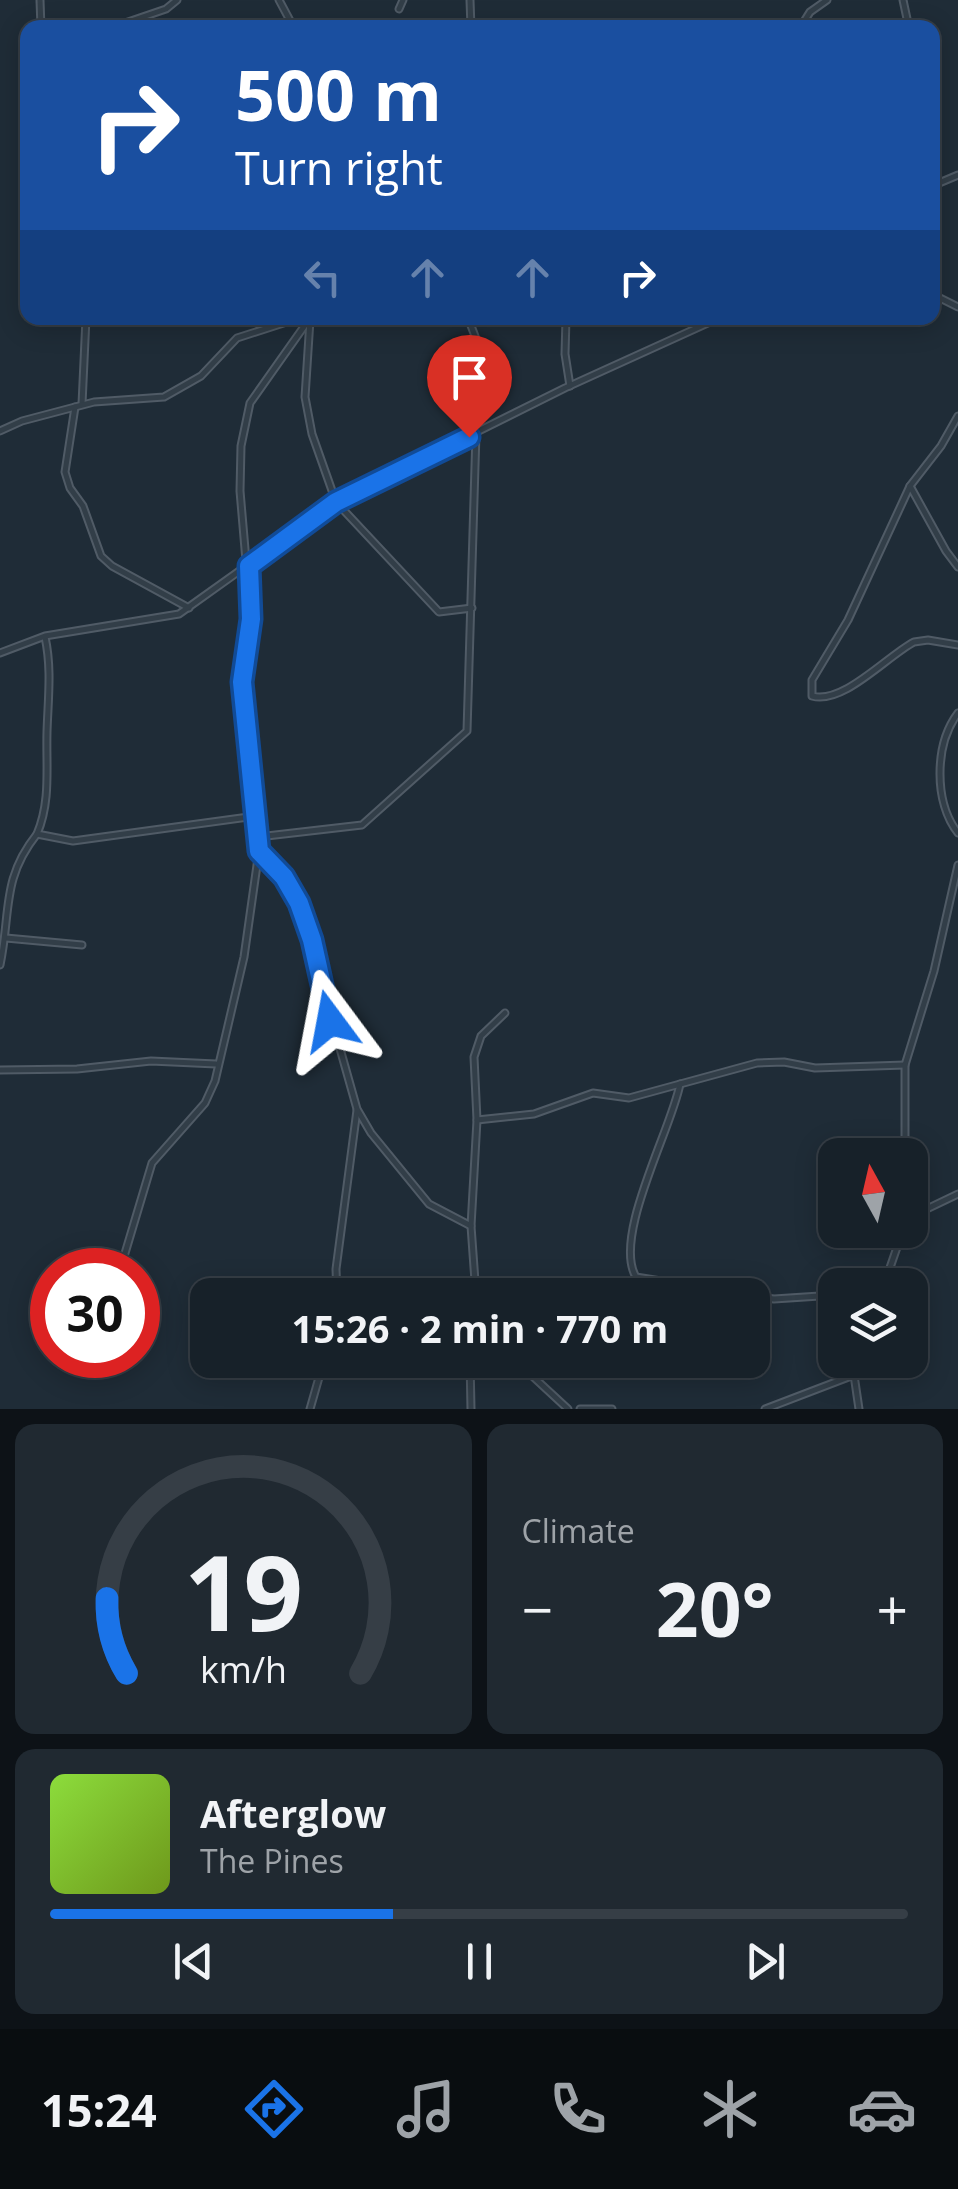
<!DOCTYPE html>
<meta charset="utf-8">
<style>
body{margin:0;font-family:"Open Sans",sans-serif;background:#202931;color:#f1f3f6;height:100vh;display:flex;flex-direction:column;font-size:38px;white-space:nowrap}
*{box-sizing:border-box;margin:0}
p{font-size:32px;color:#9ea3a8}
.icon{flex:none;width:55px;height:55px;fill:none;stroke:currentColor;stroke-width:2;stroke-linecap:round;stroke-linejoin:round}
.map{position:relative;height:1409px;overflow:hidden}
.drawer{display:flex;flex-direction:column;gap:15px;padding:15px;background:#0d1217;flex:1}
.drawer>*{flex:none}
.banner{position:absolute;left:20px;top:20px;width:920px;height:305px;border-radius:20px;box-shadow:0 5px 25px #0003,0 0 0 2px #363e46;background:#1a4fa0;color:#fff;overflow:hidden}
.needle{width:65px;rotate:352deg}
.fabs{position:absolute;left:818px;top:1138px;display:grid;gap:20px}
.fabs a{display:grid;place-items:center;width:110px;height:110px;border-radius:20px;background:#172129;box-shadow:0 5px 25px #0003,0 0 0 2px #363e46;font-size:50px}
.speed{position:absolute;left:30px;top:1248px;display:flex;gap:20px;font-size:50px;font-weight:700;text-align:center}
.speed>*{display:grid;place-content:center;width:130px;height:130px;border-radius:50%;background:#172129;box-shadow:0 5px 25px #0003,0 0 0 2px #363e46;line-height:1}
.speed .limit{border:15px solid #d22;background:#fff;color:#111}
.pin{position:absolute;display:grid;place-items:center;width:85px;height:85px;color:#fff;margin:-102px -42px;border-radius:50% 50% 50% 0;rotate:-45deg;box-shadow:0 0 10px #0007}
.pin .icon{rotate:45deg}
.me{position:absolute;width:110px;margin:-55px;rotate:347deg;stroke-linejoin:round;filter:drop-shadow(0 0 8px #0008)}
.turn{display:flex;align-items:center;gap:35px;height:210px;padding:0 50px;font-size:45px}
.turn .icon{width:130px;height:130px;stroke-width:2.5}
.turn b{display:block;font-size:70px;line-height:85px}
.lanes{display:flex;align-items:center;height:95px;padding:0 50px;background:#0003;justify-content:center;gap:50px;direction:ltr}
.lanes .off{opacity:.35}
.big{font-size:75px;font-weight:700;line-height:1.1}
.drawer .widget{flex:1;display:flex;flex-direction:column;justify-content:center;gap:15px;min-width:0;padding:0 35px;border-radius:20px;background:#202931}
.drawer .dial{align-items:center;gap:0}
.dial svg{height:260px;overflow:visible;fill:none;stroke:#363e46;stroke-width:7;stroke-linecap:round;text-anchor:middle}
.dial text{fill:#f1f3f6;stroke:none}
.song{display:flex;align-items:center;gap:30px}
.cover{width:120px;height:120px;border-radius:15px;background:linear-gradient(135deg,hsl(90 70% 55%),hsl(80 70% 35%))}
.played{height:10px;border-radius:5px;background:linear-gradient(90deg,#1a73e8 40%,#363e46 40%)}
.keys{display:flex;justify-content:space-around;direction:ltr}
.heat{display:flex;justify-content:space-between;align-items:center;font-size:55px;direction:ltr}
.drawer .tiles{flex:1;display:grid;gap:15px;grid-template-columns:1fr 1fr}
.widget:last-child{grid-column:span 2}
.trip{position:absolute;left:190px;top:1278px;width:580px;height:100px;border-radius:20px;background:#172129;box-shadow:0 5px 25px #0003,0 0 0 2px #363e46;font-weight:700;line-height:100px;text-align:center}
.tab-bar{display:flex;height:160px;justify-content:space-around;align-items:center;background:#090d10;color:#9ea3a8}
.tab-bar .icon{width:70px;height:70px}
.tab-bar .current{color:#1a73e8}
.tab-bar b{font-size:45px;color:#f1f3f6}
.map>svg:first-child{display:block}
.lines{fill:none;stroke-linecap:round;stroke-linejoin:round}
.street-casing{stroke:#505b66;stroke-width:9}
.street{stroke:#323e48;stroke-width:5}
.route-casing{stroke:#114b97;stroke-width:25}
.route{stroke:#1a73e8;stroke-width:18}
</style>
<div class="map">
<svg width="958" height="1409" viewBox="0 0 958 1409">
<rect width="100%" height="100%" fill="#1f2c37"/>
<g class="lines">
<defs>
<g id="street">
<polyline points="40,0 41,28"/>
<polyline points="279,0 294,28"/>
<polyline points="470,0 471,28"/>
<polyline points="903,0 909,28"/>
<polyline points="399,9 403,0"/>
<polyline points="122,24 166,9 177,0"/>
<polyline points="800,28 810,12 827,0"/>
<polyline points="932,186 958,175"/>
<polyline points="932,294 958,307"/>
<polyline points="566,318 565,354 570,386"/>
<polyline points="310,320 305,397 312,434 336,502 439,612 472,608"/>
<polyline points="82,404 86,318"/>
<polyline points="75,407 65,472 70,488 83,506 101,556 112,566 189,608"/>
<path d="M958,416l-17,30 -31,40 -62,134 -36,60v16c31,9 75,-40 102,-54l14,-2 30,5"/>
<polyline points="0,431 22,421 94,402 164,397 201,376 237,338 299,318"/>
<polyline points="910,486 946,551 958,567"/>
<path d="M45,637c7,32 3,62 2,95 -1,35 4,69 -10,102l36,7 183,-25"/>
<polyline points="0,653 45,636 179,614 336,502 565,388 719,318"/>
<path d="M958,713c-24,32 -24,90 0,120"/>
<polyline points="258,837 362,825 467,731 476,433 474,385 480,349 468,318"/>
<polyline points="259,851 284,877 299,903 357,1109 371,1133 429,1204 471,1226"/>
<polyline points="6,938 82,945"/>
<path d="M0,965c11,-52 1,-86 37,-131"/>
<polyline points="0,1070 77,1069 151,1061 216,1064"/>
<path d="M680,1084c-8,44 -68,153 -44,193l112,18"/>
<polyline points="477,1120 534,1114 593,1093 629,1098 757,1063 784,1062 815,1068 905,1065"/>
<polyline points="910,1191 914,1162 905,1138 905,1065 934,971 958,865"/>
<polyline points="910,1217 958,1194"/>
<polyline points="120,1270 152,1163 205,1103 215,1081 244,957 259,851 243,682 251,619 240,491 241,446 250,403 310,318"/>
<polyline points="884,1285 903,1230"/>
<polyline points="337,1295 336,1269 357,1110"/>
<polyline points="476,1295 471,1226 477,1120 474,1057 481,1036 505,1013"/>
<polyline points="752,1296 774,1299 835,1295"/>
<polyline points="470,1360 471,1409"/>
<polyline points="515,1360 568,1409"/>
<polyline points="858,1360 854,1375 859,1409"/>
<polyline points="310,1409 324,1360"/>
<polyline points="580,1409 612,1409"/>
<polyline points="765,1409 854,1375"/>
</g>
</defs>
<use href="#street" class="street-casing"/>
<use href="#street" class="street"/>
</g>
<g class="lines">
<defs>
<polyline id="route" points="330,1021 312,940 299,903 284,877 259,851 242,682 251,619 249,566 336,502 469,437"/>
</defs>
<use href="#route" class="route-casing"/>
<use href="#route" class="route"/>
</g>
</svg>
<div class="fabs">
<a><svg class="needle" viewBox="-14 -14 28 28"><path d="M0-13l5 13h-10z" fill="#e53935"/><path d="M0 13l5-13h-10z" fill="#9ea3a8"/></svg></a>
<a><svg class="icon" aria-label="layers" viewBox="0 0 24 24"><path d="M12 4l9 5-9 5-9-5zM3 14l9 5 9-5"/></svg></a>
</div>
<div class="speed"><div class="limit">30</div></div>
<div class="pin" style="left:469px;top:437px;background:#d93025"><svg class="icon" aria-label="arrive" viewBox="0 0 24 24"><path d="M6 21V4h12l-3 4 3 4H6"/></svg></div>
<svg class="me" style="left:330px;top:1021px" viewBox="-20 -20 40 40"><path d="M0-17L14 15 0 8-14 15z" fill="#1a73e8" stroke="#fff" stroke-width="4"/></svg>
<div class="trip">15:26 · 2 min · 770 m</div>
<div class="banner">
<div class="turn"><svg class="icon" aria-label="right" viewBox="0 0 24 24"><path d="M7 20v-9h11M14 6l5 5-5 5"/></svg><div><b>500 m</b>Turn right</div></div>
<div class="lanes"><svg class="icon off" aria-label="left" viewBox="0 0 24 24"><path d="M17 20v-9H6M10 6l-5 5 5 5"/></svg><svg class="icon off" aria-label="ahead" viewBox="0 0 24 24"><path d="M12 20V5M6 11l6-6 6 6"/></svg><svg class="icon off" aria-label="ahead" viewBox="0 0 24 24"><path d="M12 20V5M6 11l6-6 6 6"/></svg><svg class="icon" aria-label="right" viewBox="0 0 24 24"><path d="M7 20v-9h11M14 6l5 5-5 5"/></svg></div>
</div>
</div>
<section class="drawer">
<div class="tiles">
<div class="widget dial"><svg viewBox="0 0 100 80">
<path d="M14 69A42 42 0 1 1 86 69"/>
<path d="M14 69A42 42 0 0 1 8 46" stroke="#1a73e8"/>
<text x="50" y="56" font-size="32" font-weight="700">19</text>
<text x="50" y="72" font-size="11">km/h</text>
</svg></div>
<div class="widget"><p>Climate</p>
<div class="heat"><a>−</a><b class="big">20°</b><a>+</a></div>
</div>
<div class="widget">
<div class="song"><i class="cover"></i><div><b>Afterglow</b><p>The Pines</p></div></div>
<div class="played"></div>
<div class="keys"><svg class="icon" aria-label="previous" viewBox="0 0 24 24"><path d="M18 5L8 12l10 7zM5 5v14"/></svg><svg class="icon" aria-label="pause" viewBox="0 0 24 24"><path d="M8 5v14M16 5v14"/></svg><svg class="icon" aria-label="next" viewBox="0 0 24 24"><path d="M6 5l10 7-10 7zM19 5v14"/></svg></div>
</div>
</div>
</section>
<nav class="tab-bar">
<b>15:24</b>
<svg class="icon current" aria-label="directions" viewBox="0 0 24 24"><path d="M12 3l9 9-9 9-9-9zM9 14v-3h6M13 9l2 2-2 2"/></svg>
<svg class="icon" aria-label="music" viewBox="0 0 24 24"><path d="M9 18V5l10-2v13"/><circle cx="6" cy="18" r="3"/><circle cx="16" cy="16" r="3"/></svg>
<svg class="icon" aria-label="phone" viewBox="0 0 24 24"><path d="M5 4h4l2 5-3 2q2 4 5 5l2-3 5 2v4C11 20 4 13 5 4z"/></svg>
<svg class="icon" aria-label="climate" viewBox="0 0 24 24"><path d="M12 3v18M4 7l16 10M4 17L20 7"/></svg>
<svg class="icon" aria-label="car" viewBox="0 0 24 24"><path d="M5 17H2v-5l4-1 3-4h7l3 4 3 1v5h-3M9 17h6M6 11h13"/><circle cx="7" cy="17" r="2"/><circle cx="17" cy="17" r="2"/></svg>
</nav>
